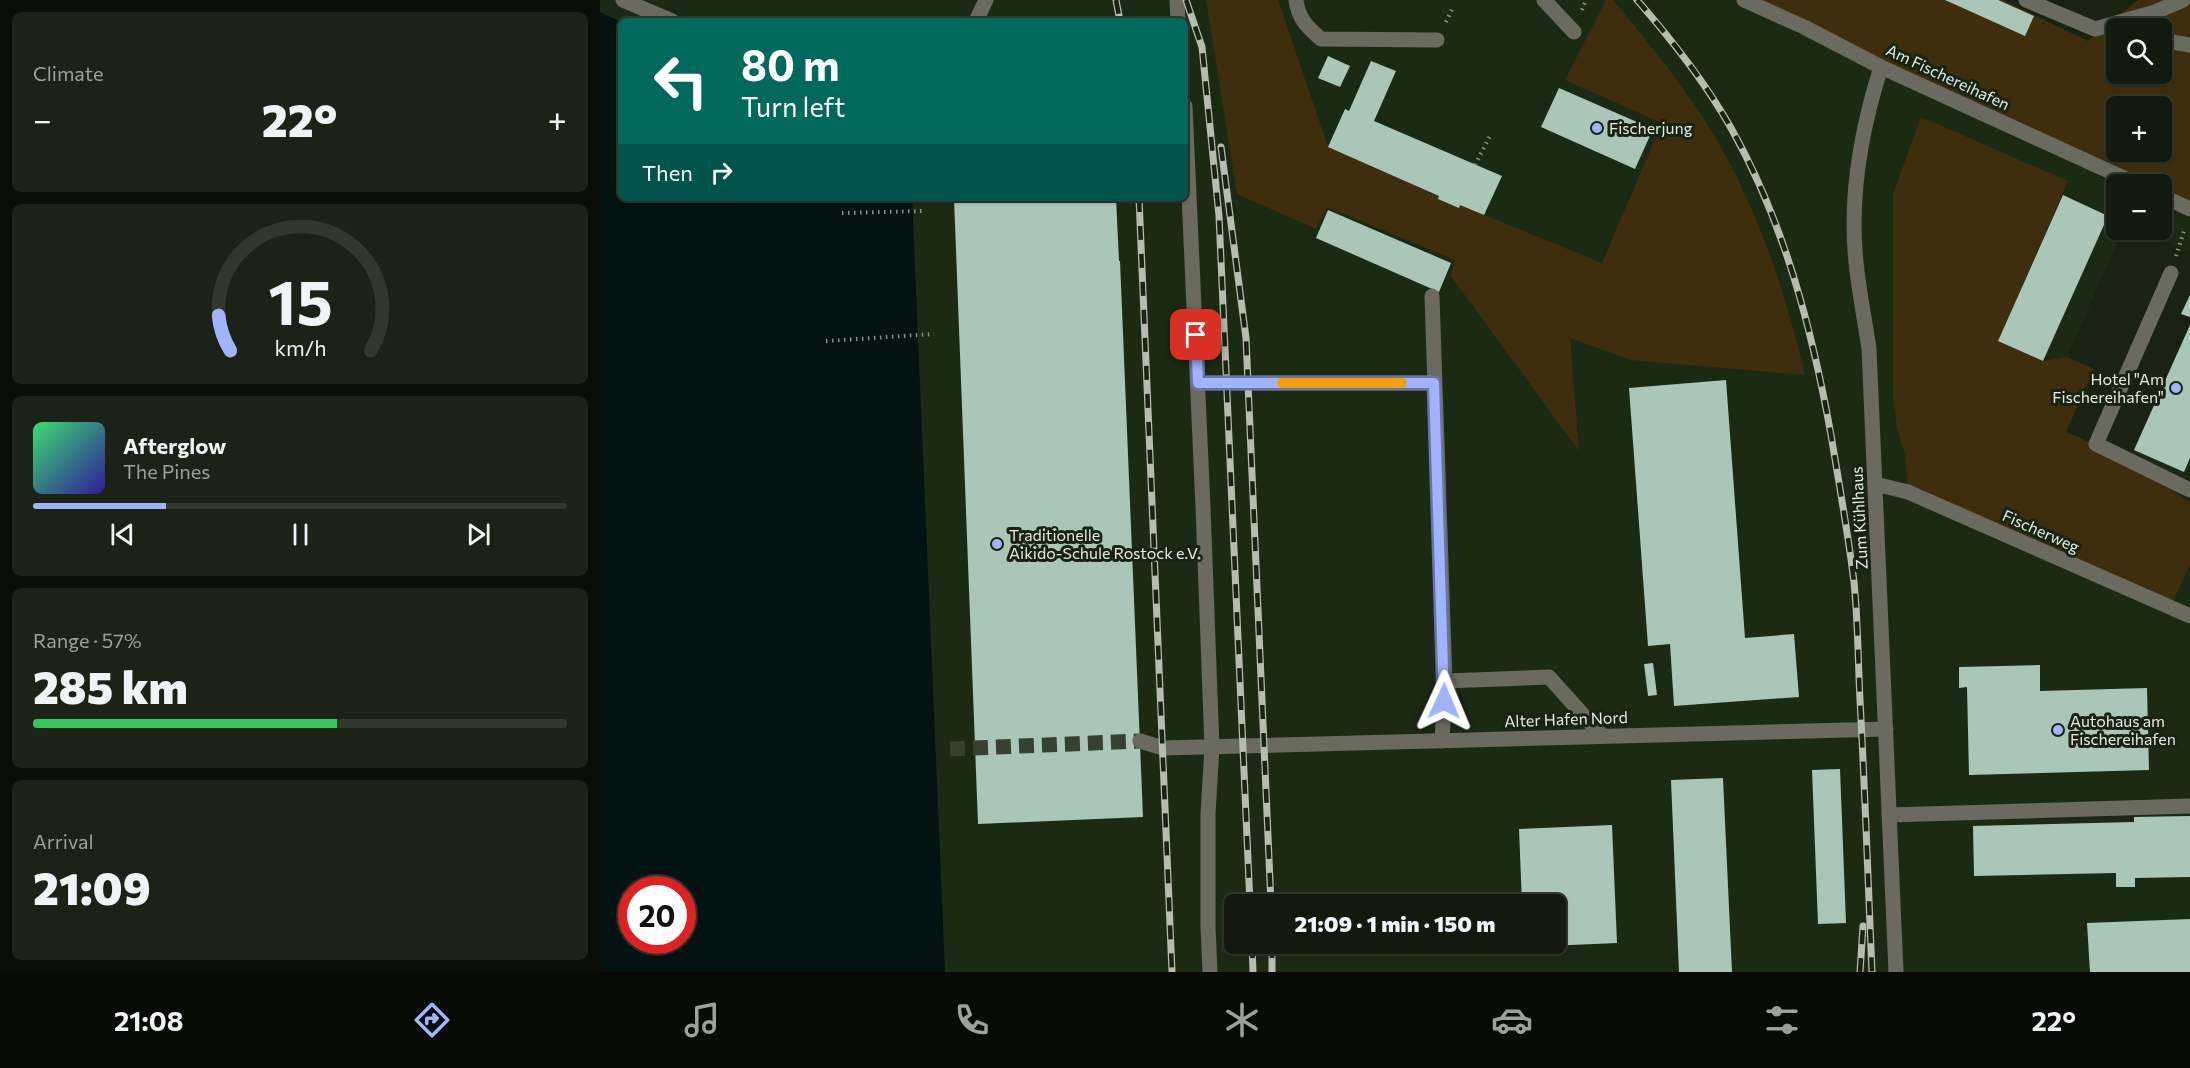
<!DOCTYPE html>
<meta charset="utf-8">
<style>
body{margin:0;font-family:Commissioner,sans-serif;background:#1b2316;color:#f1f3f6;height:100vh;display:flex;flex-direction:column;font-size:22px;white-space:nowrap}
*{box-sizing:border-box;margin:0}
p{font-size:20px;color:#9ca19d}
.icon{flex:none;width:33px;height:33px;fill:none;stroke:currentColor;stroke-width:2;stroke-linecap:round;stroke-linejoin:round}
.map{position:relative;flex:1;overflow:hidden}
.side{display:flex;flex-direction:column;gap:12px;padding:12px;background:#0a0e07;width:600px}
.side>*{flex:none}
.banner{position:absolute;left:18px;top:18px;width:570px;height:183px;border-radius:9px;box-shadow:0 2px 4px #0004,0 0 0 2px #31382e;background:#00695c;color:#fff;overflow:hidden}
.controls{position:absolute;left:1506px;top:18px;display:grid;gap:12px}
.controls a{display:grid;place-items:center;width:66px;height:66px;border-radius:9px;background:#121a0d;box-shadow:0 2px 4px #0004,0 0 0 2px #31382e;font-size:30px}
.speed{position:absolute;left:18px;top:876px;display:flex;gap:12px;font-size:30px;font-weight:700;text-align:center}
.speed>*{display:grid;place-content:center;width:78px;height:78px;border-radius:50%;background:#121a0d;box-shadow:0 2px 4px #0004,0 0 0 2px #31382e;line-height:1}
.speed .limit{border:9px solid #d22;background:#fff;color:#111}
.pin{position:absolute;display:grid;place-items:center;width:51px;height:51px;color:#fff;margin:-26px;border-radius:12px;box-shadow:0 3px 9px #0006}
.me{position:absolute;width:66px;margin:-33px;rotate:1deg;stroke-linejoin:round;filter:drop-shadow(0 0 4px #0008)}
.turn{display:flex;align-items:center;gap:21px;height:126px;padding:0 24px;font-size:27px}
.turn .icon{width:78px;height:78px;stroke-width:2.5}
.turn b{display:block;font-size:42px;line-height:51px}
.then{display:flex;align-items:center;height:57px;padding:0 24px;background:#0003;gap:12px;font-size:22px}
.big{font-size:45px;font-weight:800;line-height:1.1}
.side .widget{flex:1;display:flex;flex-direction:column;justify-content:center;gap:9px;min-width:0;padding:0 21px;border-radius:9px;background:#1b2316}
.side .dial{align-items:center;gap:0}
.dial svg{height:156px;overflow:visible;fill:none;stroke:#31382e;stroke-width:7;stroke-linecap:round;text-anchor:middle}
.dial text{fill:#f1f3f6;stroke:none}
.song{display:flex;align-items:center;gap:18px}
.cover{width:72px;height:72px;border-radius:9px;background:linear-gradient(135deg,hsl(140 70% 55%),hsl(250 70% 35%))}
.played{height:6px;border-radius:3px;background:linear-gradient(90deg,#a1b3fd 25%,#31382e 25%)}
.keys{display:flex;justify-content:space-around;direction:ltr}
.heat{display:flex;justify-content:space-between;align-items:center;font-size:33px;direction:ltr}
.charge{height:9px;border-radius:4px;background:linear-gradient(90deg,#34c759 57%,#31382e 0)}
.trip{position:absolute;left:624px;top:894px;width:342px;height:60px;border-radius:9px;background:#121a0d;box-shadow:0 2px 4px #0004,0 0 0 2px #31382e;font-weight:800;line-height:60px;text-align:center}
.tab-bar{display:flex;height:96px;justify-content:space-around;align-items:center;background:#070a05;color:#9ca19d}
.tab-bar .icon{width:42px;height:42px}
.tab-bar .selected{color:#a1b3fd}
.tab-bar b{font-size:27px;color:#f1f3f6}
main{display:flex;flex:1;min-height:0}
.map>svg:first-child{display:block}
.built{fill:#1b2b13;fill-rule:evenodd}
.green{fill:#3f2e0e;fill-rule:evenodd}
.water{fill:#021312;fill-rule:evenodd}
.building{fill:#aac6b7}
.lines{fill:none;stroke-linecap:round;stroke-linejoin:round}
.minor-tunnel{stroke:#374130;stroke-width:15;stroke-dasharray:15 8;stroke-linecap:butt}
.path{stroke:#889183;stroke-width:4;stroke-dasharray:1.5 4.5;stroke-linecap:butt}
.minor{stroke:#6a6a5f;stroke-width:15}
.rail-casing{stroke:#b4bdaf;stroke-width:7}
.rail{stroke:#182311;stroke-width:4.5;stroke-dasharray:14;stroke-linecap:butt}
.route-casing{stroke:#6974a4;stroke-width:15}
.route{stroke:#a1b3fd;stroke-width:10}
.slow{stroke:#f59e0b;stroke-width:10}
.poi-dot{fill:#a1b3fd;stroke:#182311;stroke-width:2}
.labels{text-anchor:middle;stroke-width:6;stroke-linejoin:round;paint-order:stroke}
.street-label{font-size:16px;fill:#e4ece0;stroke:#182311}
.poi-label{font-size:16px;fill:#e4ece0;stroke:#182311;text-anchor:start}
</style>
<main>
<section class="side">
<div class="widget"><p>Climate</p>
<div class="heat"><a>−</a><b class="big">22°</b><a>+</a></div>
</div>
<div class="widget dial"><svg viewBox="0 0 100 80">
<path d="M14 69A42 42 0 1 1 86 69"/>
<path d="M14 69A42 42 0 0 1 8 51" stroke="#a1b3fd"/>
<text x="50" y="56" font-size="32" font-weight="700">15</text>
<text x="50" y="72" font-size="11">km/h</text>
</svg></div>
<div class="widget">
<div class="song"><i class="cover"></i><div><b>Afterglow</b><p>The Pines</p></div></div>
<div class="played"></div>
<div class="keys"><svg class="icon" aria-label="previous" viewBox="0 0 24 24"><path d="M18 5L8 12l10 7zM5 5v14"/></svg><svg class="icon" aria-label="pause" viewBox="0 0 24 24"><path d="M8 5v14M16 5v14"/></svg><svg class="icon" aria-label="next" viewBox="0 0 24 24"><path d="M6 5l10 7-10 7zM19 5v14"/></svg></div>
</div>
<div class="widget"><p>Range · 57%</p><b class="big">285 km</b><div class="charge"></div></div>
<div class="widget"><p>Arrival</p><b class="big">21:09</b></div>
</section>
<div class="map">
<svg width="1590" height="972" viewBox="0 0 1590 972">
<rect width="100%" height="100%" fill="#182311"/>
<g class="built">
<path d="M0,0h1273l264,184h-21v46h7l-56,127 27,12 -28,63 63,27 61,-134v647h-1245l-33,-774h273v-177l-564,1 -21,-10zM634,904h322v40h-322z"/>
<polygon points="1562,196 1590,209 1590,252 1539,230 1562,230"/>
</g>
<g class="green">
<path d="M606,0h72l50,147 111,49 -1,3 22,6 142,58 60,-140 -97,-43 41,-80h7c42,51 84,101 115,160 36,68 59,140 77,215l-174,-15 -61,-22 9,113 -128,-175 4,-16 -128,-53 -11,22 -79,-35z"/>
<path d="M1144,0h259l85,41 50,-41h52v209l-28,-13v-12h-25zM1516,28h46v46h-46zM1516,106h46v46h-46z"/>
<polygon points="1321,117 1468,181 1398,341 1443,361 1467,357 1494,369 1466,432 1529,459 1590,503 1590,564 1570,608 1308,492 1305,455 1297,428 1293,399 1293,194"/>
</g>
<path class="water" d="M0,12l21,10v176h291l33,774h-345zM32,890h50v50h-50z"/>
<g class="building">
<polygon points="1345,0 1398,0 1434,16 1425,36"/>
<polygon points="728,56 750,66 740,87 718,78"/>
<polygon points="771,61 796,71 774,121 902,176 884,215 860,205 859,208 838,199 839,196 728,147 745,109 749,111"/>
<polygon points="959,88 1053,129 1035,169 941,127"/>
<polygon points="1463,195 1508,216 1443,361 1398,341"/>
<polygon points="354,198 516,198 519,261 520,261 543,817 378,824"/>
<polygon points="728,210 851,263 839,292 716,238"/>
<polygon points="1590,295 1590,317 1581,314"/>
<polygon points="1590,325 1590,458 1584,472 1534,450"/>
<polygon points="1126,380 1145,638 1194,634 1199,697 1074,706 1070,644 1048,646 1029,388"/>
<polygon points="1053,663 1057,695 1048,696 1044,664"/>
<polygon points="1440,665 1440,691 1547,688 1549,770 1369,775 1367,687 1359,688 1359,667"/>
<polygon points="1240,769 1246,923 1218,924 1212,770"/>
<polygon points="1123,778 1132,972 1079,972 1071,780"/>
<polygon points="1590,816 1590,877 1535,878 1535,887 1516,887 1516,873 1374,876 1373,826 1534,822 1534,817"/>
<polygon points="1012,825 1017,943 924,947 924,944 956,944 956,904 922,904 919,829"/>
<polygon points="1590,919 1590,972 1490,972 1487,923"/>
</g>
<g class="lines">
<polyline class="minor-tunnel" points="350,749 540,741"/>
<g class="path">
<polyline points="982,10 986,0"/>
<polyline points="846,22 852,9"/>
<polyline points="875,165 890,136"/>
<polyline points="242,213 323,211"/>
<polyline points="1576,256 1584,231"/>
<polyline points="226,341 334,334"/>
</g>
<g class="minor">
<polyline points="23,0 72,21"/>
<polyline points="577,0 578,21"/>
<path d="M696,0c2,18 11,27 25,39l116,1"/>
<polyline points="944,0 974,32"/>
<polyline points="1144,0 1204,27 1281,67 1537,184"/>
<polyline points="1426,0 1495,29 1555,12 1583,0"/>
<polyline points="376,21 386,0"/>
<polyline points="1562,40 1590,45"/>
<path d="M1281,67c-20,63 -32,129 -25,195 3,30 9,59 13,87l27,623"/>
<polyline points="585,106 603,507 612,747 608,814 608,927 610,972"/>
<polyline points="1562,196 1590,209"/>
<polyline points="1571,273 1496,444 1590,490"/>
<polyline points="832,296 845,681"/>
<polyline points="598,383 834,383"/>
<polyline points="1275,484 1308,492 1590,616"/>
<polyline points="540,741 563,748 1286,729"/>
<polyline points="842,741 845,681 949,677 1002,736"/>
<polyline points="1289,815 1590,806"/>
</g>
<defs>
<g id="rail">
<polyline points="516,0 520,21"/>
<polyline points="586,0 602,47 619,216 650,904"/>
<path d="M1037,0c35,40 68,82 94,128 53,94 81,201 100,307 8,48 17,98 23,147 4,39 4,79 6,118 5,91 8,181 12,272"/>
<polyline points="621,147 646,338 671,904"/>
<polyline points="539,198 572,972"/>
<polyline points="652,944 653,972"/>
<polyline points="672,944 672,972"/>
<polyline points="1260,972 1263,926"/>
</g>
</defs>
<use href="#rail" class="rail-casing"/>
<use href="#rail" class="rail"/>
</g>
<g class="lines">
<defs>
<polyline id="route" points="596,335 598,383 834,383 844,701"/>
</defs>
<use href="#route" class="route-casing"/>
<use href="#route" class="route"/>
<polyline class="slow" points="682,383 802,383"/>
</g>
<g class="poi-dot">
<circle cx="997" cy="128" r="6"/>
<circle cx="1576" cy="388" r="6"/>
<circle cx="397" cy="544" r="6"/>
<circle cx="1458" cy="730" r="6"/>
</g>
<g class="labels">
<g class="street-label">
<text transform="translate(1348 77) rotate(25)" y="6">Am Fischereihafen</text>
<text transform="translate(1259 518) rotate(-93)" y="6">Zum Kühlhaus</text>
<text transform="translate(1441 531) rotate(24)" y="6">Fischerweg</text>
<text transform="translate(966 719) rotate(-2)" y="6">Alter Hafen Nord</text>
</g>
<g class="poi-label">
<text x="1009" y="134">Fischerjung</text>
<text x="1564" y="385" text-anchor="end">Hotel "Am<tspan x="1564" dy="18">Fischereihafen"</tspan></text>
<text x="409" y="541">Traditionelle<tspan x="409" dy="18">Aikido-Schule Rostock e.V.</tspan></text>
<text x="1470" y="727">Autohaus am<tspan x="1470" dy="18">Fischereihafen</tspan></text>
</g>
</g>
</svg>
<div class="controls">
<a><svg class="icon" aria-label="search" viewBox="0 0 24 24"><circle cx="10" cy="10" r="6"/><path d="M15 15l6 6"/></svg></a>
<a>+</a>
<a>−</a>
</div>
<div class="speed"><div class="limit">20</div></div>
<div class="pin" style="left:596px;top:335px;background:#d93025"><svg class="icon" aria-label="arrive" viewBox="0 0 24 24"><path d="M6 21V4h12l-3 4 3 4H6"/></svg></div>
<svg class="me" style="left:844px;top:701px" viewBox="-20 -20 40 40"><path d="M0-17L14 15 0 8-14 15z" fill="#a1b3fd" stroke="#fff" stroke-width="4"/></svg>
<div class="trip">21:09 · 1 min · 150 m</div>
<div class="banner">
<div class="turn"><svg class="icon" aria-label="left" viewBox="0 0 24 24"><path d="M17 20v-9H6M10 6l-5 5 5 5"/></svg><div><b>80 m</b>Turn left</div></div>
<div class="then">Then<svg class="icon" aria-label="right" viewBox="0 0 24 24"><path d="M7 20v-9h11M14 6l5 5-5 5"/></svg></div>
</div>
</div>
</main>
<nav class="tab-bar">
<b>21:08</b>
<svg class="icon selected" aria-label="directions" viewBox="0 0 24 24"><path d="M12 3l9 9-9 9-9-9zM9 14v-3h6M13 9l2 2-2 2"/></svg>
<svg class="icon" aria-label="music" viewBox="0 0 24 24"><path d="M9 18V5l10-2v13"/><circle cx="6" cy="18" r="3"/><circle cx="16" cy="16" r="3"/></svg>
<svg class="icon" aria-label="phone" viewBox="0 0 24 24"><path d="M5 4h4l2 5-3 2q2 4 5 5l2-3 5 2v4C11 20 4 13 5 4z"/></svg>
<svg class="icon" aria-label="climate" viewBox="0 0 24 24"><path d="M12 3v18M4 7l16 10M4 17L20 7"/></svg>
<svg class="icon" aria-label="car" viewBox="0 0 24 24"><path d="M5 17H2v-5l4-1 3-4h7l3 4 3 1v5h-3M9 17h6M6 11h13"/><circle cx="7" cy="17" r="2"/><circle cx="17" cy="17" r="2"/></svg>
<svg class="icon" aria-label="filters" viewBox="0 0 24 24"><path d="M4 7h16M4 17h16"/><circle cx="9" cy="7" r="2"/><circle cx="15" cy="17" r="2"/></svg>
<b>22°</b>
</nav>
